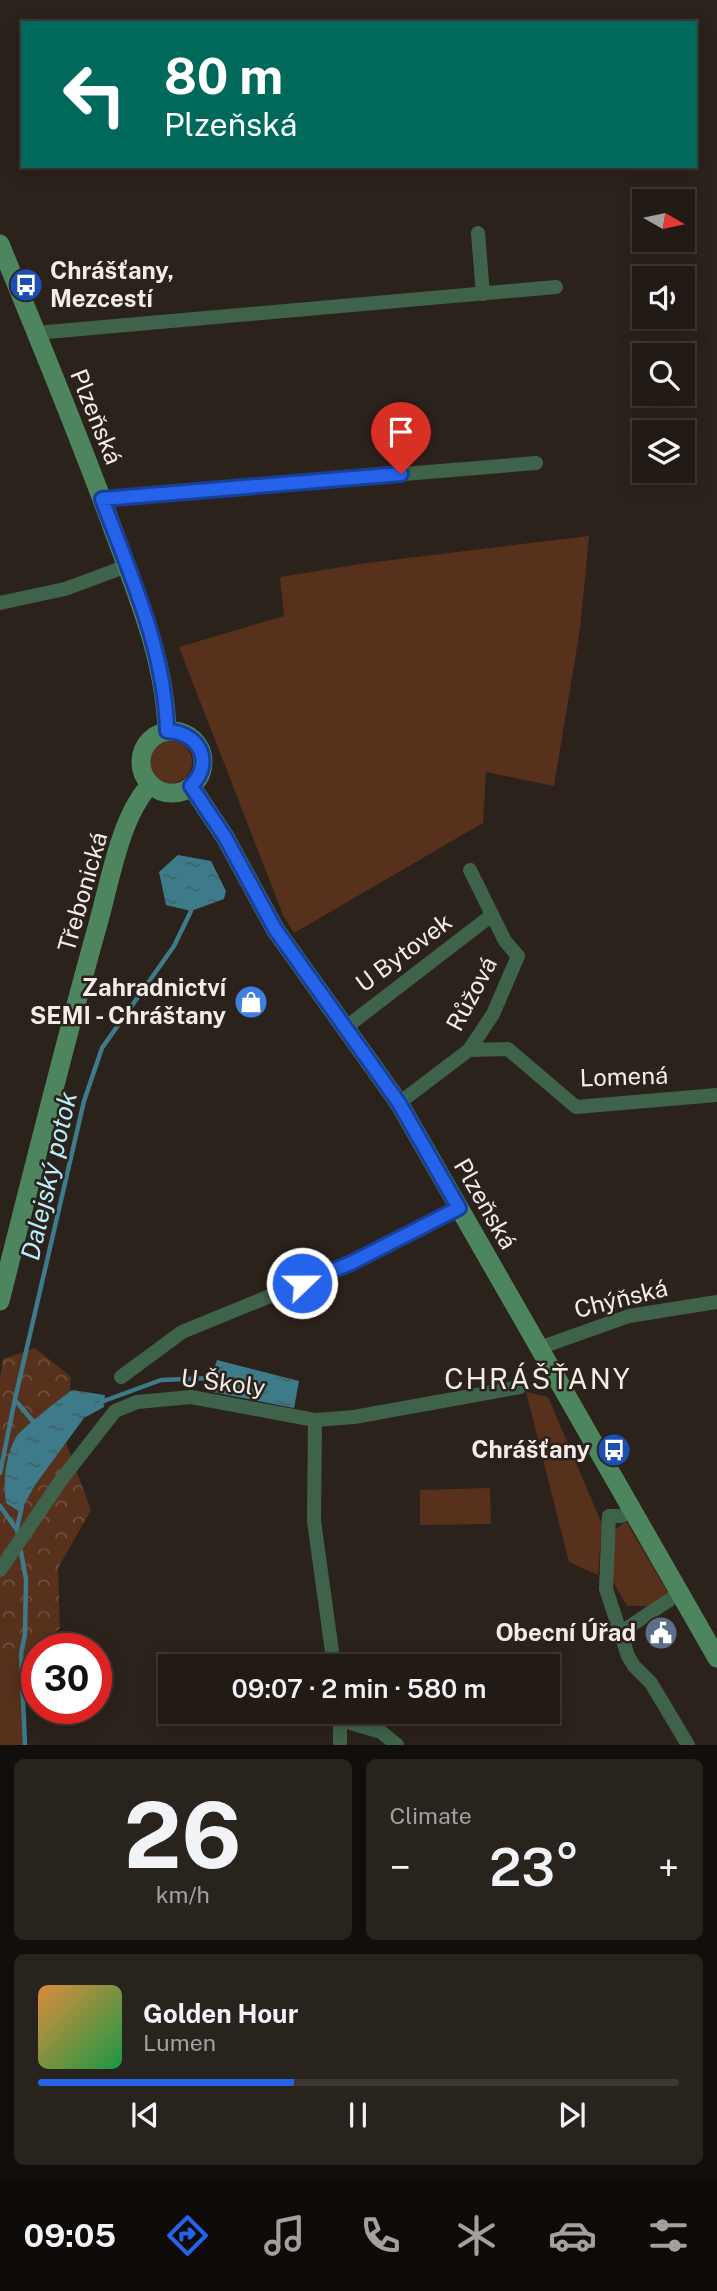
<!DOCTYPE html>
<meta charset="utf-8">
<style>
body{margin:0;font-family:"Public Sans",sans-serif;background:#29231e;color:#f1f3f6;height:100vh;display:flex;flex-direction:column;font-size:26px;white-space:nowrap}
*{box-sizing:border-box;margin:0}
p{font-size:23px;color:#a2a1a0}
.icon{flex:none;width:38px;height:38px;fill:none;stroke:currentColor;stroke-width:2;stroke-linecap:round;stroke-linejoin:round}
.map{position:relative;height:1745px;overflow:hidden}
.drawer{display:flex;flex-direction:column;gap:14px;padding:14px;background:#120e0c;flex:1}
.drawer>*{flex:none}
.top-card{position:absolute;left:21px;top:21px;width:676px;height:147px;border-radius:0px;box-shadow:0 4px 18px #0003,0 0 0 2px #3e3834;background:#00695c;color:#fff;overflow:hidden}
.needle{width:46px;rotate:99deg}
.controls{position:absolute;left:632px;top:189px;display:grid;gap:14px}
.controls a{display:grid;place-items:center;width:63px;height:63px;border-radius:0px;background:#211a15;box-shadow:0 4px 18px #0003,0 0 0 2px #3e3834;font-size:35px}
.speed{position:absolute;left:21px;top:1633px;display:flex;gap:14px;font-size:35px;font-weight:700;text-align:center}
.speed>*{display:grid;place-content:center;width:91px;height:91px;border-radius:50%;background:#211a15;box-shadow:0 4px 18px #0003,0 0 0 2px #3e3834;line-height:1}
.speed .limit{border:10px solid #d22;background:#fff;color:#111}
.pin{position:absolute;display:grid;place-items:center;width:60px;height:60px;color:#fff;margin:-72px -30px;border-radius:50% 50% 50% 0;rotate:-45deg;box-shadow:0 0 7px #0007}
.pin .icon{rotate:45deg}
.me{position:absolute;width:77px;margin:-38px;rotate:68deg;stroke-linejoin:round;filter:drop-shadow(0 0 5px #0008)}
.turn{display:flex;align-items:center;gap:24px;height:147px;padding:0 28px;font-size:32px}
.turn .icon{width:91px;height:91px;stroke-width:2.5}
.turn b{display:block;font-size:49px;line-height:60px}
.big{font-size:52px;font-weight:600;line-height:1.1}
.drawer .tile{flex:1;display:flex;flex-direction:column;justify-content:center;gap:10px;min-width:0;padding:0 24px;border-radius:10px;background:#29231e}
.drawer .dial{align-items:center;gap:0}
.dial b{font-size:91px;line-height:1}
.song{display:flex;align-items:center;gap:21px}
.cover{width:84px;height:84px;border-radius:10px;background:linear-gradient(135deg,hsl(30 70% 55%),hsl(140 70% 35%))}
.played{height:7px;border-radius:4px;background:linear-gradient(90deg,#2563eb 40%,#3e3834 40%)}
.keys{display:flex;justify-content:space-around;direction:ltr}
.heat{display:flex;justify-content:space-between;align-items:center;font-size:38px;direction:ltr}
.drawer .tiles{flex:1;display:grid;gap:14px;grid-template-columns:1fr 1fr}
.tile:last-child{grid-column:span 2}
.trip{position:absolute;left:158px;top:1654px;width:402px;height:70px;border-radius:0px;background:#211a15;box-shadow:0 4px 18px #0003,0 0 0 2px #3e3834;font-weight:600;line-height:70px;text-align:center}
.tab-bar{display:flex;height:112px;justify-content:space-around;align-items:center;background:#0d0a08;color:#a2a1a0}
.tab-bar .icon{width:49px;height:49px}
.tab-bar .on{color:#2563eb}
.tab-bar b{font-size:32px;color:#f1f3f6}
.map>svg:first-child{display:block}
.grass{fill:#57311c}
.forest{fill:url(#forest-crowns)}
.water{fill:url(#water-ripples)}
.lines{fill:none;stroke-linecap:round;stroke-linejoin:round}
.stream{stroke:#3d7a8a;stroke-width:4.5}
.street{stroke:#3f634a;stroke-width:14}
.secondary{stroke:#4c855e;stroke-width:19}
.route-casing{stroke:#184099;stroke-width:18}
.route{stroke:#2563eb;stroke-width:12}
.labels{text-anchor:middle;stroke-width:5;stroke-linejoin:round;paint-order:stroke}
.poi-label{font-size:24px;font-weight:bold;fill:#f3ece9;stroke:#2c221c;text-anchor:end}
.street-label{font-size:24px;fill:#f3ece9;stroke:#2c221c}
.water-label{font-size:26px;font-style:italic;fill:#b9eefe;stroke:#2c221c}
.quarter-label{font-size:28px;letter-spacing:2px;fill:#f3ece9;stroke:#2c221c}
</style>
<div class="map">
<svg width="717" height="1745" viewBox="0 0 717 1745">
<defs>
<pattern id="forest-crowns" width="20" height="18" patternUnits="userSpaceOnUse" patternTransform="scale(1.75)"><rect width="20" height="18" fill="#57311c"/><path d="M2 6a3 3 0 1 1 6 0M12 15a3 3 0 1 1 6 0" fill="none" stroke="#704f3d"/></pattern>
<pattern id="water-ripples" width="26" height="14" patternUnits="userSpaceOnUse" patternTransform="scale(1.75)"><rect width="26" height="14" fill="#3d7a8a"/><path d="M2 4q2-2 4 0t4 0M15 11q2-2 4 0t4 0" fill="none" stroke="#436068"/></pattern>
</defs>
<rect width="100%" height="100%" fill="#2c221c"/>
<g class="grass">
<polygon points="589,536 580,629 554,786 486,772 483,823 294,933 283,915 179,647 284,616 280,577 367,563"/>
<circle cx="171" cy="762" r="21"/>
<polygon points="526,1392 548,1397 602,1524 598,1575 569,1562"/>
<polygon points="490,1488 491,1524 420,1525 420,1490"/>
<polygon points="626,1521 668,1593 649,1606 627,1606 613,1582 611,1533"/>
<polygon points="19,1666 26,1745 0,1745 0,1669"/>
</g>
<polygon class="forest" points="35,1348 71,1377 66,1443 91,1510 58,1568 60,1628 19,1666 0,1669 0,1378 3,1359"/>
<g class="water">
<polygon points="178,855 211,861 226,891 224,899 191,911 166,905 159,872"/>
<polygon points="217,1360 299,1381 294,1408 207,1391"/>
<path d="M72,1390l33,5 -1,12 -20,11 -49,67 -15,27 -14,-9c-3,-21 -1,-47 10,-66 8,-11 43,-37 56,-47z"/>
</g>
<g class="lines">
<g class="stream">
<polyline points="15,1400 37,1426"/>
<polyline points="101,1402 161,1380 212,1378"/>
<polyline points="0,1473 15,1399 84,1101 102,1048 174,946 191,911"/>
<polyline points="0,1506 17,1530 18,1535"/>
<polyline points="17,1528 22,1506"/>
<polyline points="20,1547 26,1579 25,1634 21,1654 25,1745"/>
</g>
<g class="street">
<polyline points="478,233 483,294"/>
<polyline points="36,333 556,287"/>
<polyline points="102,499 536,463"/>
<polyline points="0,603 65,589 127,566"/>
<polyline points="345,1028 492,915"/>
<polyline points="469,1050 508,1049 576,1107 717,1095"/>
<polyline points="399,1103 469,1050 493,1014 518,956 505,941 470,870"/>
<polyline points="539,1348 629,1316 717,1302"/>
<polyline points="121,1377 182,1332 351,1263 459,1207"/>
<polyline points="315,1420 314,1521 334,1666"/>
<polyline points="632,1511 621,1516 609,1516 606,1589 628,1656 634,1666 651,1683 688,1745"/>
<polyline points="0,1570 61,1480 115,1411 137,1402 191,1397 315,1420 354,1417 520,1387"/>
<polyline points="621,1632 680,1593"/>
<polyline points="341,1720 381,1732 397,1745"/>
<polyline points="340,1745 340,1713"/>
</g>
<g class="secondary">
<path d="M0,244c39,96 79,191 114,288 24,65 51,129 53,199"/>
<circle cx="172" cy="762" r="31"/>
<polyline points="191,786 225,837 275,929 399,1103 717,1658"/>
<path d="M0,1301c32,-126 63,-252 98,-377 12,-42 22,-107 52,-139"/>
</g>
</g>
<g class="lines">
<defs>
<path id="route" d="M302,1283l49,-20 108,-55 -60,-105 -124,-174 -50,-92 -34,-51c24,-24 8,-54 -24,-55 -2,-81 -37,-157 -65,-232l299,-25"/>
</defs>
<use href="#route" class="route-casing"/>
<use href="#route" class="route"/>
</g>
<defs>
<symbol id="bus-disc" viewBox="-11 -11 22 22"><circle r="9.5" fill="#1a4fb4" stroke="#2c221c"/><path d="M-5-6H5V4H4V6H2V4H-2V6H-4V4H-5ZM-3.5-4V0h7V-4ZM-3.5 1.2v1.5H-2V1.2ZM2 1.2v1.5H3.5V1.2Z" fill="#fff"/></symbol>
<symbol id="shop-disc" viewBox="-11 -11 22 22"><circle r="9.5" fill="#3f7fe0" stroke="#2c221c"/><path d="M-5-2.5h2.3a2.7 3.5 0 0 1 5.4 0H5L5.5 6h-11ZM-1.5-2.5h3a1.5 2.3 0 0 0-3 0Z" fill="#fff"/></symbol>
<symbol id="civic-disc" viewBox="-11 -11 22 22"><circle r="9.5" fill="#5c6f8a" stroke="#2c221c"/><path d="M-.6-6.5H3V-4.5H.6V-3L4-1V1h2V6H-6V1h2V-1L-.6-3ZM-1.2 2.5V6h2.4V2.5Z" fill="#fff"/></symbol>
</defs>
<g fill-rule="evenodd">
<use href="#bus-disc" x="7" y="266" width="38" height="38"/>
<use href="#shop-disc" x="232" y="983" width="38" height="38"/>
<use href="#bus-disc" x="595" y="1431" width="38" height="38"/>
<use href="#civic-disc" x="642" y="1614" width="38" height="38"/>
</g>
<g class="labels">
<g class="poi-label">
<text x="50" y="279" text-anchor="start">Chrášťany,<tspan x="50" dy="28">Mezcestí</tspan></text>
<text x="226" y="996">Zahradnictví<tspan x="226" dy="28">SEMI - Chráštany</tspan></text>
<text x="590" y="1458">Chrášťany</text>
<text x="636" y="1641">Obecní Úřad</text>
</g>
<g class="street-label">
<text transform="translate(96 417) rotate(68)" y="8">Plzeňská</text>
<text transform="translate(83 892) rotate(-74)" y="8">Třebonická</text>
<text transform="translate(404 953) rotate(-37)" y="8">U Bytovek</text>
<text transform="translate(472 994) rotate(-62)" y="8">Růžová</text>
<text transform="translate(624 1077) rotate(-2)" y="8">Lomená</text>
<text transform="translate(485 1204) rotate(60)" y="8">Plzeňská</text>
<text transform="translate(621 1299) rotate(-14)" y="8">Chýňská</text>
<text transform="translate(223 1383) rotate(7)" y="8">U Školy</text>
</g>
<g class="water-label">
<text transform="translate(49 1176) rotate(-77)" y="9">Dalejský potok</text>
</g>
<g class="quarter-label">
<text x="538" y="1389">CHRÁŠŤANY</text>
</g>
</g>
</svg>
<div class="controls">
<a><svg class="needle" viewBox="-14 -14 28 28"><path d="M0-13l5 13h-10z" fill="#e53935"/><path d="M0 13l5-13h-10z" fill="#a2a1a0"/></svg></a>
<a><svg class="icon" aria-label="sound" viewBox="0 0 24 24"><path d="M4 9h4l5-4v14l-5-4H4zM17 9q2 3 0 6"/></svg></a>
<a><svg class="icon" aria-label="search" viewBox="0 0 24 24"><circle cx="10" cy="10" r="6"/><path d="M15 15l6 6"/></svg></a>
<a><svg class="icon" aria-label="layers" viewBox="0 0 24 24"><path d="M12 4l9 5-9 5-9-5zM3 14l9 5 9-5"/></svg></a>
</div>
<div class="speed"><div class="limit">30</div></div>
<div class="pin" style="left:401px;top:474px;background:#d93025"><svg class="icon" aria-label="arrive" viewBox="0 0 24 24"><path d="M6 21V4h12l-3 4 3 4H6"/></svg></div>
<svg class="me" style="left:302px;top:1283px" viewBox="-20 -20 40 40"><circle r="17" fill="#2563eb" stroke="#fff" stroke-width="3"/><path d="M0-11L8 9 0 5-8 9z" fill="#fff"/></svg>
<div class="trip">09:07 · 2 min · 580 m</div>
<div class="top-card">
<div class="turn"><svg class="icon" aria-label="left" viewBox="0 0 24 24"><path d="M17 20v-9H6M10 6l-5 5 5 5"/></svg><div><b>80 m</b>Plzeňská</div></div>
</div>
</div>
<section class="drawer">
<div class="tiles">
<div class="tile dial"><b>26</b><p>km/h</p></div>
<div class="tile"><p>Climate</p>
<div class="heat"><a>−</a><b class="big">23°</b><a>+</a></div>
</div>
<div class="tile">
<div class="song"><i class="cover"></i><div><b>Golden Hour</b><p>Lumen</p></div></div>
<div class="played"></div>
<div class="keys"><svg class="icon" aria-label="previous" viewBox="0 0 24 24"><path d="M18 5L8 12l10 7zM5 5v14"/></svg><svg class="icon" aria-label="pause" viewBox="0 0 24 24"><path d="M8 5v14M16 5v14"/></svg><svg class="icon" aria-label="next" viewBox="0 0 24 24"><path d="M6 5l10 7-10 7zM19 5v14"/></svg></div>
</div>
</div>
</section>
<nav class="tab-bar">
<b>09:05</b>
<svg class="icon on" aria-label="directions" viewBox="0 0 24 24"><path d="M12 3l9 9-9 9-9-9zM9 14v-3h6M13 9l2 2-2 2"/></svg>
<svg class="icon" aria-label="music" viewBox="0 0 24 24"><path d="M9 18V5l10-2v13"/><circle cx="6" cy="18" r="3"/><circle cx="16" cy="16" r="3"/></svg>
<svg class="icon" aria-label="phone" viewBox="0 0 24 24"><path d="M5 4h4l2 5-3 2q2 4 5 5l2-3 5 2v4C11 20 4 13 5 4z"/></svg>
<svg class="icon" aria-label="climate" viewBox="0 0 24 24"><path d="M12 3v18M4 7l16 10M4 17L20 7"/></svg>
<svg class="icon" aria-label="car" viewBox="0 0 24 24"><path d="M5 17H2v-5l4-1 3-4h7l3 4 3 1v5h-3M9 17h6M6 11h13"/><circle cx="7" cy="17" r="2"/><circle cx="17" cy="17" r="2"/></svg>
<svg class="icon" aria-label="filters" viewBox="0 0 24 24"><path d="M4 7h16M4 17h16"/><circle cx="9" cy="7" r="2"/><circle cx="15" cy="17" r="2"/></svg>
</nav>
